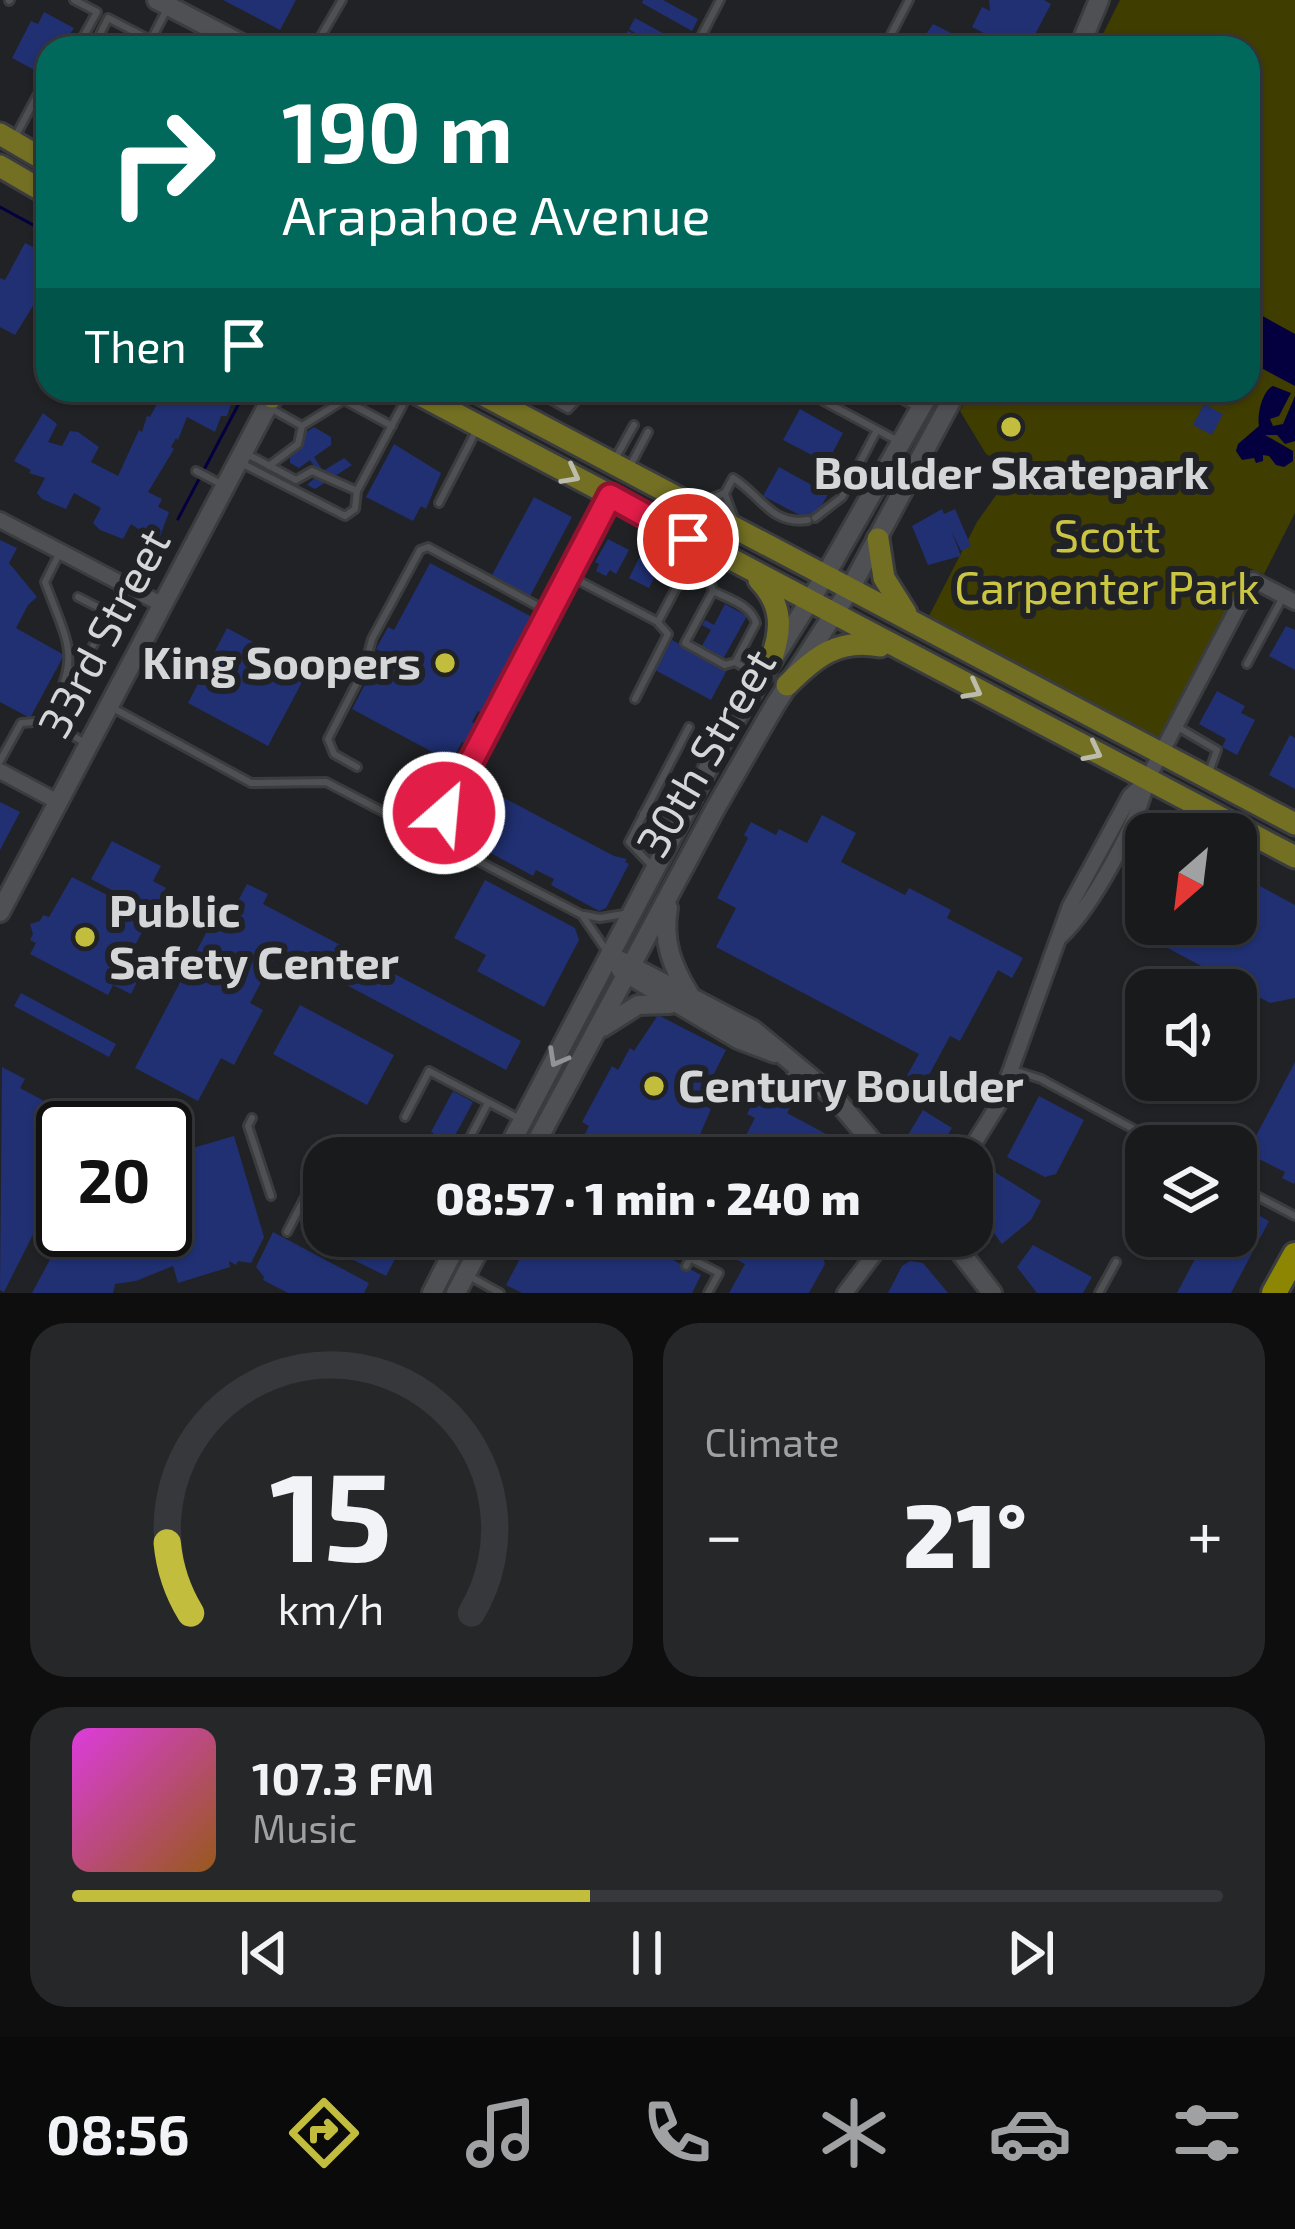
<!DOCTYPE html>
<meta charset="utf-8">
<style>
body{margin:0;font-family:"Exo 2",sans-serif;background:#262729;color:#f1f3f6;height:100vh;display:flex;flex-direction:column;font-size:45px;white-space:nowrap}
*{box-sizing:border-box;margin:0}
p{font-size:39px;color:#9fa1a3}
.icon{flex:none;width:66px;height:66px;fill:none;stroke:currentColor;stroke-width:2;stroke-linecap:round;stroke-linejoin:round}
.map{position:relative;height:1293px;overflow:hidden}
.details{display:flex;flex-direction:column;gap:30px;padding:30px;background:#0e0e0f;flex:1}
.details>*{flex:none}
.hud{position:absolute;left:36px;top:36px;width:1224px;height:366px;border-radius:36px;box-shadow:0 3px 9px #0004,0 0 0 3px #37383b;background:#00695c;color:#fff;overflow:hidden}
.needle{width:78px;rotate:208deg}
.buttons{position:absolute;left:1125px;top:813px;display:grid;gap:24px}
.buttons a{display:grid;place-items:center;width:132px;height:132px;border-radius:24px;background:#191a1c;box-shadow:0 3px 9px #0004,0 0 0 3px #37383b;font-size:60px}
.speed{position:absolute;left:36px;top:1101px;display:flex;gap:24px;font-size:60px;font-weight:700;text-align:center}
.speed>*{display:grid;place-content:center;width:156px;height:156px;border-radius:50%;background:#191a1c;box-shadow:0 3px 9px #0004,0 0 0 3px #37383b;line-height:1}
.speed .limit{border:6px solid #111;border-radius:18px;background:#fff;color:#111}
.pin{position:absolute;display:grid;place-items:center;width:102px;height:102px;color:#fff;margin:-51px;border:6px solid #fff;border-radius:50%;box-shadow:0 3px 12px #0007}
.me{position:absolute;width:132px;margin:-66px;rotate:27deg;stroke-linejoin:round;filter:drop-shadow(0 0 9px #0008)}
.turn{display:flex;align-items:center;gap:42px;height:252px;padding:0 48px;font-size:54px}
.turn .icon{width:156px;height:156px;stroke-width:2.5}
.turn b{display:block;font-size:84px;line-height:102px}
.then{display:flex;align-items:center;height:114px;padding:0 48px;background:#0003;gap:24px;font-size:45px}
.big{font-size:90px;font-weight:800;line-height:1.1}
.details .tile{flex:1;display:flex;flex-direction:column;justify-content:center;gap:18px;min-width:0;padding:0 42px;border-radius:36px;background:#262729}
.details .dial{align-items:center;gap:0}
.dial svg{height:312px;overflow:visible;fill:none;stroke:#37383b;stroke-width:7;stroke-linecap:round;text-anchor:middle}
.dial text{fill:#f1f3f6;stroke:none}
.song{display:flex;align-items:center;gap:36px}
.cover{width:144px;height:144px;border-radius:18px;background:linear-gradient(135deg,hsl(300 70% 55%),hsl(30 70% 35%))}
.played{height:12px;border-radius:6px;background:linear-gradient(90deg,#c3bd3e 45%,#37383b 45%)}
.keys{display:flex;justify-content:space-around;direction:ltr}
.heat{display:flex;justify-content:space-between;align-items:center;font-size:66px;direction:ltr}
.details .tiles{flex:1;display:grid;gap:30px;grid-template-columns:1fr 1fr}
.tile:last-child{grid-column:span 2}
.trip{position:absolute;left:303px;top:1137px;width:690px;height:120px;border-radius:36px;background:#191a1c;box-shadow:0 3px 9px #0004,0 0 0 3px #37383b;font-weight:800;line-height:120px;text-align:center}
.menu{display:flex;height:192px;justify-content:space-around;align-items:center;background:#0a0a0b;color:#9fa1a3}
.menu .icon{width:84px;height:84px}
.menu .current{color:#c3bd3e}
.menu b{font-size:54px;color:#f1f3f6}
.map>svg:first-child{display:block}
.green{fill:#403d01}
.water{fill:#04003f}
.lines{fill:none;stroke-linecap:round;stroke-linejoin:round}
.stream{stroke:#04003f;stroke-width:3}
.building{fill:#203073}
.lane-casing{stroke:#3b3c3e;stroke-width:12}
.street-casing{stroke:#3b3c3e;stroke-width:20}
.secondary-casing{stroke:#3b3c3e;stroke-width:24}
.primary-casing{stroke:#3b3c3e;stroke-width:27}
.highway-casing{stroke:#3b3c3e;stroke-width:30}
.lane{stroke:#4e5053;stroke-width:6}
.street{stroke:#4e5053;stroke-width:14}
.secondary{stroke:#4e5053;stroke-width:18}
.primary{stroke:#737023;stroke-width:21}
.highway{stroke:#8c8603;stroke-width:24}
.oneway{stroke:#bcbcab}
.oneway2{stroke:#929396}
.route-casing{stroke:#92132f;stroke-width:30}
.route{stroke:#e11d48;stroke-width:21}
.poi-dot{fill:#c3bd3e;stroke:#212225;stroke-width:4.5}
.labels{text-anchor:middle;stroke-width:12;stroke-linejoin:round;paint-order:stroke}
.poi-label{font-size:45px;font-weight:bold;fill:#d5d6d8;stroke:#212225;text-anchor:start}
.park-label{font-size:45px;fill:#cbc544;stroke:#212225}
.street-label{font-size:45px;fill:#d5d6d8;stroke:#212225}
</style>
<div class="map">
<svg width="1295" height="1293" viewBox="0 0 1295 1293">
<rect width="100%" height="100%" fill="#212225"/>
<polygon class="green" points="1120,0 1295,0 1295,513 1264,574 1249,568 1158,739 929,616 977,522 1014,470 986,454 960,411 971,390 1248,390 1248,48 1096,48"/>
<g class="water">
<polygon points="1248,308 1295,334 1295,386 1248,361"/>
<path d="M1273,386l18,7 -12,23 -9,3 3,7 10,-2 12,-28v45l-10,3 -8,-9h-12l28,16v10l-9,6 -8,-2 -7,-9 -6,-1v6l-7,2 -2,-5 -12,2 -6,-9 2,-7 21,-18c-2,-11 3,-35 14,-40z"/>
</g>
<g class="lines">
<g class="stream">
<polyline points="0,207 48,233"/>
<polyline points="178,519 246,390"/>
</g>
</g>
<g class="building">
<polygon points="223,0 296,0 280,30"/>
<polygon points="643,0 663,0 698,19 692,31 642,3"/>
<polygon points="989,0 1044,0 1051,4 1028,48 1013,48 972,27 982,7 990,11"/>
<polygon points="44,12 74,28 68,37 77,42 74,48 48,48 48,77 12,58 31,21 38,24"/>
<polygon points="635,18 690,48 633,48 622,42 628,31 656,46 629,29"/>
<polygon points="933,24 975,45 973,48 917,48"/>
<polygon points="25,243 33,247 34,244 48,255 48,271 42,291 15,335 0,327 0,278 5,280"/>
<polygon points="136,390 211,390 232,401 227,416 221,416 215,432 187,417 178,440 176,438 171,447 174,449 148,492 162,499 158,507 169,512 158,542 131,524 123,539 100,530 93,523 101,508 74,493 66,509 42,499 37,493 45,478 29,473 31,470 14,461 43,413 57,424 48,442 62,446 70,431 78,432 99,447 91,462 118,476 139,430 142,432 147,416 150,417 158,402"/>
<polygon points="1204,404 1223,414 1212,435 1193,425"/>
<polygon points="800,409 843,433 827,463 783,440"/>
<polygon points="314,427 331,437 331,445 314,457 323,471 344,458 352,465 315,489 307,485 319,474 310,460 299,468 290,463 290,455 303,447 302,435"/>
<polygon points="394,444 441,473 426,509 421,506 413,521 366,497"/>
<polygon points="779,467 828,494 813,522 763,496"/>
<polygon points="534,497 572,517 530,596 492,575"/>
<polygon points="942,509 944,514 955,509 971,546 961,551 951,530 961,556 928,565 912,526"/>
<polygon points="608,539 629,550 616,574 610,570 606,576 596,571 599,564 595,562"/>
<polygon points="0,540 17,548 9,563 37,597 28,605 16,628 64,655 30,718 0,702"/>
<polygon points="639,558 659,568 649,588 629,578"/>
<polygon points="430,563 532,617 515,650 520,652 486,715 478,711 472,722 478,725 468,745 462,742 451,762 352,709 382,652 376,649 388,627 394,630"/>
<polygon points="725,604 747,616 722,661 700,649 711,630 702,625 705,620 714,625"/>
<polygon points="1286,626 1295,630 1295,670 1269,656"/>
<polygon points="227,628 308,671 268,746 188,703"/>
<polygon points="672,640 727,670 711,700 655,670"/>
<polygon points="1217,691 1245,706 1241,713 1255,720 1237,755 1222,747 1226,739 1199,724"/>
<polygon points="1290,735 1295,738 1295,789 1269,775"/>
<polygon points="485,788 614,856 627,859 625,862 629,864 606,908 599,911 551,885 554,879 536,870 533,876 460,836"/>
<polygon points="0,802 20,812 0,850"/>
<polygon points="822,815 856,833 841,862 905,895 909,888 951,910 947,918 1023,958 1012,978 998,970 960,1041 950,1036 922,1088 905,1079 919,1054 716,947 736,908 717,898 748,838 744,835 751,822 776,835 779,829 807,843"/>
<polygon points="112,841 161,866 153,881 166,888 157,904 147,899 140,912 150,917 131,953 140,976 131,994 113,985 108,995 30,954 36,943 30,940 33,934 30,924 40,921 43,915 49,917 72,877 115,899 117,893 91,879"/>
<polygon points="1236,873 1295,905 1295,998 1270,1003 1138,932 1146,916 1146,924 1236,924"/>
<polygon points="485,880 575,928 579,940 544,1007 477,971 486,955 454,938"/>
<polygon points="247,884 268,894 263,904 521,1041 506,1070 279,949 250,1003 263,1010 234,1065 221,1058 198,1101 135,1068 215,916 227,922"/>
<polygon points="21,993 116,1044 109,1057 14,1006"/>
<polygon points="300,1005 394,1055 367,1105 273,1054"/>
<polygon points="658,1015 726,1050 699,1103 711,1109 690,1158 577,1158 582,1149 578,1147 589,1126 582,1122 612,1066 618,1070 630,1048 634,1051"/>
<polygon points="1295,1062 1295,1181 1294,1184 1282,1178 1285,1172 1247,1153"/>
<polygon points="2,1067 25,1079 20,1088 63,1111 68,1101 95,1114 88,1128 63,1128 63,1160 52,1154 43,1171 60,1181 4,1292 0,1290"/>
<polygon points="780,1080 799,1090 787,1113 854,1149 851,1155 857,1158 757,1158 750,1154 745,1137 755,1118 747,1114 758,1093 770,1099"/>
<polygon points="453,1091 473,1102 451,1143 431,1132"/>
<polygon points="1039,1096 1084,1120 1056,1174 1045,1177 1007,1157"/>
<polygon points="923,1110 952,1128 937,1152 908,1135"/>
<polygon points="234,1136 264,1237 251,1263 238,1261 236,1265 229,1261 230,1267 178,1283 173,1266 136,1281 115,1284 113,1293 32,1293 62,1237 76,1245 99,1237 97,1230 165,1230 165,1156"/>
<polygon points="990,1169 1041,1201 1031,1220 1002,1244 990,1228 995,1225 988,1216 983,1220 977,1212 979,1208 972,1204 972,1195"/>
<polygon points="324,1204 324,1236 407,1236 386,1276 307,1237"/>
<polygon points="1249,1210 1269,1221 1231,1293 1177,1293 1207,1236 1236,1236 1236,1220 1242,1223"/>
<polygon points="273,1232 369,1283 364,1293 288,1293 263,1280 264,1277 256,1267"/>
<polygon points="532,1236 629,1236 701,1275 692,1293 522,1293 506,1285"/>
<polygon points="693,1236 808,1236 817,1241 825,1264 809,1293 729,1293 745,1264"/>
<polygon points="1033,1245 1092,1277 1083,1293 1037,1293 1017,1267"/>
<polygon points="910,1261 923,1263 948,1293 888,1293 902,1266"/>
</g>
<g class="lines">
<defs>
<g id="lane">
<polyline points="74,0 97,12 77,48"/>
<polyline points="9,1 10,0"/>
<polyline points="151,40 166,11"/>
<polyline points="93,48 108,18 166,48"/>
<polyline points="314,48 342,0"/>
<polyline points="695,48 720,0"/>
<polyline points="884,48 909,0"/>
<polyline points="14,139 38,94 48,100"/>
<polyline points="38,152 48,133"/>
<polyline points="533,390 568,409 586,390"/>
<polyline points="803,390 898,441"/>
<polyline points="270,408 302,426 344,400 392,426"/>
<polyline points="247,454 296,480 312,471 357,491"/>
<polyline points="615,459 634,425"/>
<polyline points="243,464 345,516 355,509 357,491 409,393"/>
<polyline points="269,466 298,444 302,426"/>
<polyline points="629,468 648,432"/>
<polyline points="196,471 223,485"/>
<polyline points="725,494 735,521"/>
<path d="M704,501l21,-8 8,-15c27,16 38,48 75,42"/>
<polyline points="439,503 476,431"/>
<polyline points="815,518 842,497 877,430"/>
<path d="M713,556l-7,14 7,21c16,8 38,14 43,32l-20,38"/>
<polyline points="568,575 658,622 683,575 706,570"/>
<polyline points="713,591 685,643 725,665 735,662 757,675"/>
<polyline points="78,597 109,613"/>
<polyline points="1247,664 1282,599"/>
<polyline points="69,671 84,664 123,585"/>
<polyline points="635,699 668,634 659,624"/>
<polyline points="113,708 251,783 326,782 582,915 606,950"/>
<path d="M47,721c34,-68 23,-71 -2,-139l15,-30"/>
<polyline points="1176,726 1217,750 1208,775"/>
<polyline points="0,761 21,723 47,721 87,744"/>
<polyline points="357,767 334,754 328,739 364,669 372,639 420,550 428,547 549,612"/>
<polyline points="643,814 670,814 692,787"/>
<polyline points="431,838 608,499"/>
<polyline points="650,864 629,842 689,727"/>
<polyline points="584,915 600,918 624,914"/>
<polyline points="1013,1070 1041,1079 1165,1146"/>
<polyline points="787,1083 795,1067"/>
<polyline points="405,1117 429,1071 520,1119"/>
<polyline points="252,1118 248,1126 271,1196"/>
<polyline points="464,1149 488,1103"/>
<polyline points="1236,1185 1295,1216"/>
<polyline points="287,1232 324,1161"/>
<polyline points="686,1266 690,1258 719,1273 708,1293"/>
<polyline points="469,1276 500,1293"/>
<polyline points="1099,1293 1116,1262"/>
</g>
<g id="street">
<polyline points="0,520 163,605"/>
<polyline points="0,771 58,802"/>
<path d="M1061,936c31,-29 78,-115 86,-156l103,-196 3,-4 42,22"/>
<polyline points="965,1158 998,1105 1070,906 1130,796 1147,780"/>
<polyline points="845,1293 888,1236"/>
</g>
<g id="secondary">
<polyline points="157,0 249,48"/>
<polyline points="1079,48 1099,0"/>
<polyline points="898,390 923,404"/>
<path d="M668,908c-6,33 4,58 21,86"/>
<polyline points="0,912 276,390"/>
<polyline points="621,961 753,1030 834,1097 886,1158"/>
<polyline points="621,970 738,1039 775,1053"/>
<polyline points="603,1027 638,1005 670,1004"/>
<polyline points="503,1158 724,738 825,576 931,390"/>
<polyline points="528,1158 715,809 775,705 850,589 957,390"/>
<polyline points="948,1236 992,1293"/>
<polyline points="432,1293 461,1236"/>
<polyline points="456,1293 486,1236"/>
</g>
<g id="primary">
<polyline points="0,134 48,162"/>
<polyline points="0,166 48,194"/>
<polyline points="272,390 272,397"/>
<polyline points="411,390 1295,857"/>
<polyline points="474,390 1295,824"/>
<polyline points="878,539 884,578 906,613"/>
<path d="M759,580c24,25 23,49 12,80"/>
<path d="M787,685c28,-28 51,-47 93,-39"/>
</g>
<polyline id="highway" points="1274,1293 1295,1255"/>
</defs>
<use href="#lane" class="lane-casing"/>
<use href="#street" class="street-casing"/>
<use href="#secondary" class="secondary-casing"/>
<use href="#primary" class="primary-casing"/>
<use href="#highway" class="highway-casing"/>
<use href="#lane" class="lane"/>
<use href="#street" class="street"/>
<use href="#secondary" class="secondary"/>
<use href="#primary" class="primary"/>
<use href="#highway" class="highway"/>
</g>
<defs><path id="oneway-chevron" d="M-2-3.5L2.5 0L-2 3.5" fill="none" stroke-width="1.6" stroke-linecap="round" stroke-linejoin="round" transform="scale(3)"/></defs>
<g class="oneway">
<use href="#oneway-chevron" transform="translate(571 475) rotate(28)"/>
<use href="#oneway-chevron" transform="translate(973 690) rotate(28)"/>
<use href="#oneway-chevron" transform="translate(1093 752) rotate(27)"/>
</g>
<use class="oneway2" href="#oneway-chevron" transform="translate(557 1058) rotate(119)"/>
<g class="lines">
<defs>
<polyline id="route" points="444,813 610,496 688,539"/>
</defs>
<use href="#route" class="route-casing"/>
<use href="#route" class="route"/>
</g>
<g class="poi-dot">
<circle cx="1011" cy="427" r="12"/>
<circle cx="445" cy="663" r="12"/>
<circle cx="85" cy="937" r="12"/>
<circle cx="654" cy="1086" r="12"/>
</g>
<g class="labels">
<g class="poi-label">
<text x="1011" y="489" text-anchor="middle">Boulder Skatepark</text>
<text x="421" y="679" text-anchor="end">King Soopers</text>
<text x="109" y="927">Public<tspan x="109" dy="52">Safety Center</tspan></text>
<text x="678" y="1102">Century Boulder</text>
</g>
<g class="park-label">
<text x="1107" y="552">Scott<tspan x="1107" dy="52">Carpenter Park</tspan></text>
</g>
<g class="street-label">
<text transform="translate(104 633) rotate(-62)" y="16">33rd Street</text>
<text transform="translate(706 753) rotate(-60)" y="16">30th Street</text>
</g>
</g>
</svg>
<div class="buttons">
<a><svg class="needle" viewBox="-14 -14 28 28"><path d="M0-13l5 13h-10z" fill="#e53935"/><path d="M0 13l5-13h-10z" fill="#9fa1a3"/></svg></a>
<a><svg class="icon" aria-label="sound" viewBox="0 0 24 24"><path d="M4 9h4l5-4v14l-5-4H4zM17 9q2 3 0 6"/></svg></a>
<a><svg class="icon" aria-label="layers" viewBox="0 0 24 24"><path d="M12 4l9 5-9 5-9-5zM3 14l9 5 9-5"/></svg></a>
</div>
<div class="speed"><div class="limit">20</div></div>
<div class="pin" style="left:688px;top:539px;background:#d93025"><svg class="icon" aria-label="arrive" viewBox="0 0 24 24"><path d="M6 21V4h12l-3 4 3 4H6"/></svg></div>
<svg class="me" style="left:444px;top:813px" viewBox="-20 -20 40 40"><circle r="17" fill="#e11d48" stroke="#fff" stroke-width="3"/><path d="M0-11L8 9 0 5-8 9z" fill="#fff"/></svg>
<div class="trip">08:57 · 1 min · 240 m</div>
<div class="hud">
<div class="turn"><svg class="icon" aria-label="right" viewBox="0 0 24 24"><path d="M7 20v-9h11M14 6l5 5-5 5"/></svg><div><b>190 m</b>Arapahoe Avenue</div></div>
<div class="then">Then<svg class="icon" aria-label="arrive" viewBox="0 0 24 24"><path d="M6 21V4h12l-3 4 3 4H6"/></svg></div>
</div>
</div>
<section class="details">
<div class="tiles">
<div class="tile dial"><svg viewBox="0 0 100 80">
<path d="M14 69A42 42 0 1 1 86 69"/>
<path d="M14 69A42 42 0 0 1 8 51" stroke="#c3bd3e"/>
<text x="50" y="56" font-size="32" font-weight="700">15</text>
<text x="50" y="72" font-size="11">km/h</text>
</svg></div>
<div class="tile"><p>Climate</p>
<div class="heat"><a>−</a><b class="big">21°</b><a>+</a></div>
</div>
<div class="tile">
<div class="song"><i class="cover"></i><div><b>107.3 FM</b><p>Music</p></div></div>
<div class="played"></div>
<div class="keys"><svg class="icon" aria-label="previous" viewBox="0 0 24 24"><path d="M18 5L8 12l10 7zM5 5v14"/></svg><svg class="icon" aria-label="pause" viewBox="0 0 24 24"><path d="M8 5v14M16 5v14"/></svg><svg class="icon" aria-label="next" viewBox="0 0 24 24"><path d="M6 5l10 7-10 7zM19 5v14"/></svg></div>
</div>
</div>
</section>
<nav class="menu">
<b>08:56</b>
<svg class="icon current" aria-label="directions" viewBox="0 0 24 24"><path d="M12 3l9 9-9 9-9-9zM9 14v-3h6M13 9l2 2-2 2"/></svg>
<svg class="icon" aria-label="music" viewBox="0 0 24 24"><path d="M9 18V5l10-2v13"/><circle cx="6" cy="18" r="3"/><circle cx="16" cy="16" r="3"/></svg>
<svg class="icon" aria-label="phone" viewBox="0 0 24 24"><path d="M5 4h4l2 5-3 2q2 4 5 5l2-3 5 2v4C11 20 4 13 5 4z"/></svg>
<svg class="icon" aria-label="climate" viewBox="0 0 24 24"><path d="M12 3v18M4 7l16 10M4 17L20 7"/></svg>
<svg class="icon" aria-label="car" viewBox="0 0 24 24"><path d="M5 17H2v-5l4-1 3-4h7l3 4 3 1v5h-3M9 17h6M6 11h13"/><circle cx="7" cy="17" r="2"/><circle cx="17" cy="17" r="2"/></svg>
<svg class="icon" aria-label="filters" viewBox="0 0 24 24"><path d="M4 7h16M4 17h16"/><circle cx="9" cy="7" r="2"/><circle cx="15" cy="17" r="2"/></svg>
</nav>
